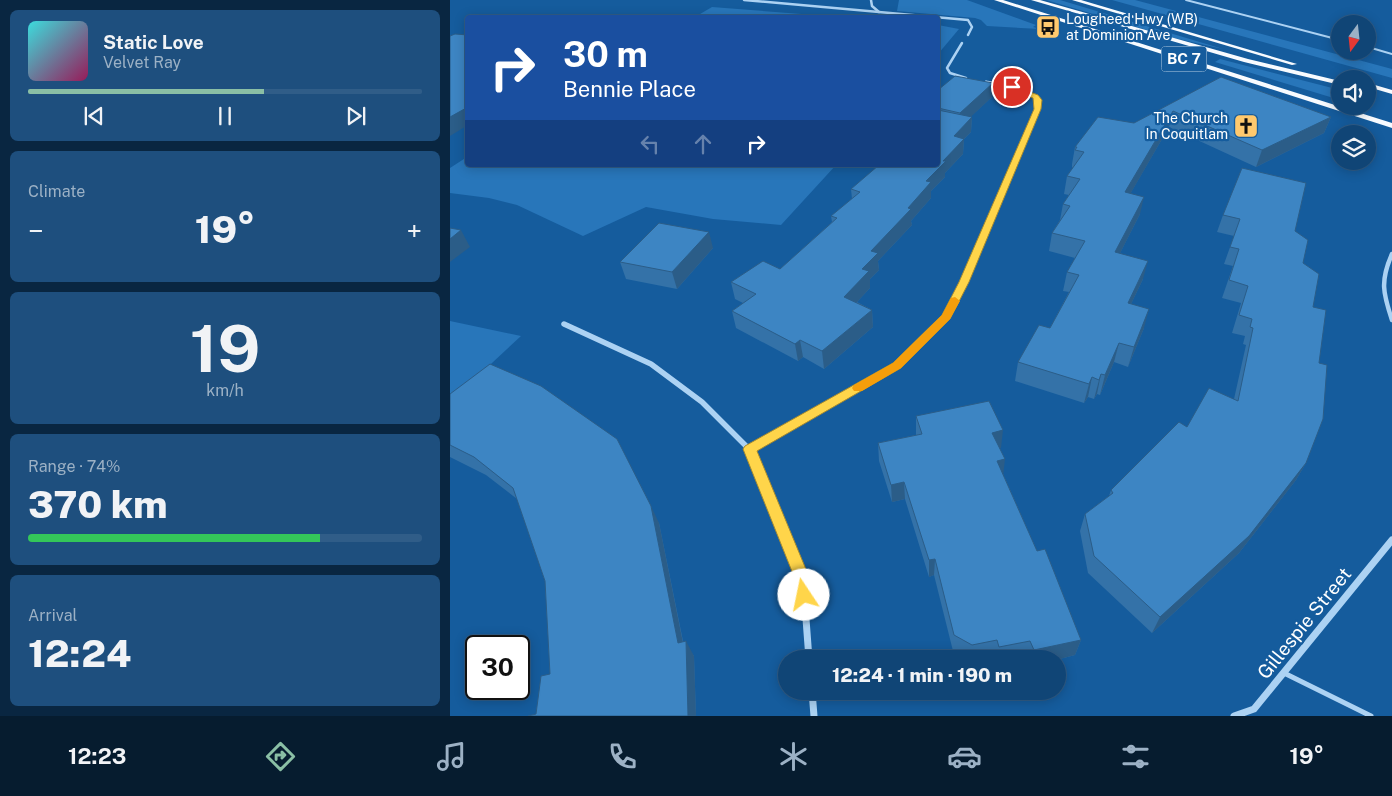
<!DOCTYPE html>
<meta charset="utf-8">
<style>
body{margin:0;font-family:"Public Sans",sans-serif;background:#1e4f7e;color:#f1f3f6;height:100vh;display:flex;flex-direction:column;font-size:19px;white-space:nowrap}
*{box-sizing:border-box;margin:0}
p{font-size:16px;color:#9cb1c5}
.icon{flex:none;width:28px;height:28px;fill:none;stroke:currentColor;stroke-width:2;stroke-linecap:round;stroke-linejoin:round}
.map{position:relative;flex:1;overflow:hidden}
.drawer{display:flex;flex-direction:column;gap:10px;padding:10px;background:#092641;width:450px}
.drawer>*{flex:none}
.top-card{position:absolute;left:15px;top:15px;width:475px;height:152px;border-radius:5px;box-shadow:0 2px 12px #0003,0 0 0 1px #305d88;background:#1a4fa0;color:#fff;overflow:hidden}
.needle{width:32px;rotate:195deg}
.tools{position:absolute;left:881px;top:15px;display:grid;gap:10px}
.tools a{display:grid;place-items:center;width:45px;height:45px;border-radius:50%;background:#104576;box-shadow:0 2px 12px #0003,0 0 0 1px #305d88;font-size:25px}
.speed{position:absolute;left:15px;top:635px;display:flex;gap:10px;font-size:25px;font-weight:700;text-align:center}
.speed>*{display:grid;place-content:center;width:65px;height:65px;border-radius:50%;background:#104576;box-shadow:0 2px 12px #0003,0 0 0 1px #305d88;line-height:1}
.speed .limit{border:2px solid #111;border-radius:8px;background:#fff;color:#111}
.pin{position:absolute;display:grid;place-items:center;width:42px;height:42px;color:#fff;margin:-21px;border:2px solid #fff;border-radius:50%;box-shadow:0 1px 5px #0007}
.me{position:absolute;width:55px;margin:-28px;rotate:349deg;stroke-linejoin:round;filter:drop-shadow(0 0 4px #0008)}
.turn{display:flex;align-items:center;gap:18px;height:105px;padding:0 15px;font-size:22px}
.turn .icon{width:65px;height:65px;stroke-width:2.5}
.turn b{display:block;font-size:35px;line-height:42px}
.lanes{display:flex;align-items:center;height:48px;padding:0 15px;background:#0003;justify-content:center;gap:25px;direction:ltr}
.lanes .off{opacity:.35}
.big{font-size:38px;font-weight:800;line-height:1.1}
.drawer .widget{flex:1;display:flex;flex-direction:column;justify-content:center;gap:8px;min-width:0;padding:0 18px;border-radius:8px;background:#1e4f7e}
.drawer .dial{align-items:center;gap:0}
.dial b{font-size:65px;line-height:1}
.song{display:flex;align-items:center;gap:15px}
.cover{width:60px;height:60px;border-radius:8px;background:linear-gradient(135deg,hsl(180 70% 55%),hsl(330 70% 35%))}
.played{height:5px;border-radius:2px;background:linear-gradient(90deg,#8abfa5 60%,#305d88 60%)}
.keys{display:flex;justify-content:space-around;direction:ltr}
.heat{display:flex;justify-content:space-between;align-items:center;font-size:28px;direction:ltr}
.charge{height:8px;border-radius:4px;background:linear-gradient(90deg,#34c759 74%,#305d88 0)}
.trip{position:absolute;left:328px;top:650px;width:288px;height:50px;border-radius:25px;background:#104576;box-shadow:0 2px 12px #0003,0 0 0 1px #305d88;font-weight:800;line-height:50px;text-align:center}
.tab-bar{display:flex;height:80px;justify-content:space-around;align-items:center;background:#061c2f;color:#9cb1c5}
.tab-bar .icon{width:35px;height:35px}
.tab-bar .on{color:#8abfa5}
.tab-bar b{font-size:22px;color:#f1f3f6}
main{display:flex;flex:1;min-height:0}
.map>svg:first-child{display:block}
.green{fill:#2876ba}
.lines{fill:none;stroke-linecap:round;stroke-linejoin:round}
.service-far1{stroke:#acd2f3;stroke-width:2}
.service{stroke:#acd2f3;stroke-width:5}
.minor-far4{stroke:#acd2f3;stroke-width:2.5}
.minor-far3{stroke:#acd2f3;stroke-width:3}
.minor-far2{stroke:#acd2f3;stroke-width:4.5}
.minor-far1{stroke:#acd2f3;stroke-width:5.5}
.minor{stroke:#acd2f3;stroke-width:7}
.primary{fill:#f8fbff;fill-rule:evenodd}
.wall{fill:#3472a8}
.shaded-wall{fill:#2b5d88}
.building{fill:#3d85c3;stroke:#2b5d88}
.route{fill:#ffd54a;stroke:#a68a30}
.slow{fill:#f59e0b}
.labels{text-anchor:middle;stroke-width:4.5;stroke-linejoin:round;paint-order:stroke}
.far-poi-label{font-size:14px;fill:#fff;stroke:#155c9d;text-anchor:start}
.shield{fill:#155c9d;stroke:#b9cee2;stroke-width:1}
.shield-label{font-size:15px;font-weight:bold;fill:#fff}
.near-street-label{font-size:19px;fill:#fff;stroke:#155c9d}
</style>
<main>
<section class="drawer">
<div class="widget">
<div class="song"><i class="cover"></i><div><b>Static Love</b><p>Velvet Ray</p></div></div>
<div class="played"></div>
<div class="keys"><svg class="icon" aria-label="previous" viewBox="0 0 24 24"><path d="M18 5L8 12l10 7zM5 5v14"/></svg><svg class="icon" aria-label="pause" viewBox="0 0 24 24"><path d="M8 5v14M16 5v14"/></svg><svg class="icon" aria-label="next" viewBox="0 0 24 24"><path d="M6 5l10 7-10 7zM19 5v14"/></svg></div>
</div>
<div class="widget"><p>Climate</p>
<div class="heat"><a>−</a><b class="big">19°</b><a>+</a></div>
</div>
<div class="widget dial"><b>19</b><p>km/h</p></div>
<div class="widget"><p>Range · 74%</p><b class="big">370 km</b><div class="charge"></div></div>
<div class="widget"><p>Arrival</p><b class="big">12:24</b></div>
</section>
<div class="map">
<svg width="942" height="716" viewBox="0 0 942 716">
<rect width="100%" height="100%" fill="#155c9d"/>
<g class="green">
<polygon points="449,0 517,0 586,25 583,27 590,29 537,26 531,20 525,18 447,11"/>
<polygon points="596,0 610,0 773,49 724,38"/>
<polygon points="662,0 685,0 942,69 942,78"/>
<polygon points="262,7 391,17 245,17"/>
<polygon points="488,25 509,29 488,54"/>
<polygon points="770,59 890,90 890,100 765,62"/>
<polygon points="17,157 18,165 386,165 331,225 263,219 196,207 133,236 67,205 39,198 0,193 0,168"/>
<polygon points="0,321 71,336 0,402"/>
</g>
<g class="lines">
<g class="service-far1">
<polyline points="736,0 890,40"/>
<polyline points="918,47 942,54"/>
</g>
<polyline class="service" points="834,673 921,716"/>
<g class="minor-far4">
<polyline points="294,0 518,20 522,27 518,35"/>
<polyline points="421,0 422,6 429,12"/>
<polyline points="512,43 497,68 500,73 516,78"/>
<polyline points="536,82 539,83"/>
</g>
<path class="minor-far3" d="M536,82c17,3 45,4 53,22l-35,84"/>
<g class="minor-far2">
<path d="M942,254c-12,27 -9,39 0,66"/>
<polyline points="491,323 497,317 514,282 554,187"/>
</g>
<g class="minor-far1">
<polyline points="114,324 201,364 252,402 299,449 318,495"/>
<polyline points="299,449 447,366 493,321"/>
</g>
<g class="minor">
<polyline points="318,494 353,579 359,659"/>
<polyline points="362,691 364,716"/>
<polyline points="784,716 804,709 942,540"/>
</g>
<g class="primary">
<polygon points="544,0 553,0 942,123 942,128"/>
<polygon points="581,0 590,0 798,59 890,81 890,85 794,62"/>
<polygon points="622,0 631,0 847,64 842,65"/>
<polygon points="918,83 942,90 942,94 918,87"/>
</g>
</g>
<g class="wall">
<polygon points="771,77 881,117 874,133 806,167 719,127 680,194 690,214 670,253 693,279 681,304 694,328 678,367 664,362 650,395 647,394 644,399 638,397 634,403 565,381 568,362 600,328 619,292 613,291 617,272 625,258 599,251 602,233 610,220 613,204 619,195 614,194 617,176 623,168 622,167 622,164 625,147 684,123"/>
<polygon points="543,83 542,97 520,117 522,117 521,132 514,139 513,154 495,173 495,177 481,191 481,198 461,221 462,225 428,261 429,270 420,279 420,288 407,302 422,310 423,327 374,369 353,357 348,361 286,328 282,311 293,303 285,299 281,282 330,269 382,222 381,216 402,199 401,189 488,165 488,90"/>
<polygon points="773,215 845,231 863,307 869,363 856,463 846,480 789,553 702,633 638,573 630,531 635,514 659,496 661,490 737,427 784,399 796,345 793,344 795,336 782,333 791,303 772,298 783,266 774,264 784,236 767,232"/>
<polygon points="263,248 227,289 176,279 170,262"/>
<polygon points="0,394 209,523 233,641 244,656 246,716 78,716 86,714 100,674 95,581 67,499 36,475 0,457"/>
<polygon points="466,416 551,448 549,448 553,474 587,551 631,640 625,655 606,660 606,659 577,659 576,656 564,659 545,659 544,655 527,659 517,659 503,651 484,575 479,577 455,499 442,502 429,461 428,443 466,435"/>
</g>
<g class="shaded-wall">
<polygon points="543,83 542,97 509,128 510,113"/>
<polygon points="18,107 18,125 0,136 0,117"/>
<polygon points="723,111 719,127 671,210 675,192"/>
<polygon points="522,117 521,132 514,139 513,154 495,173 495,177 481,191 481,198 461,221 462,225 428,261 429,270 420,279 420,288 396,314 394,297 412,269 421,251 458,208 476,181 493,161 504,136"/>
<polygon points="881,117 874,133 806,167 812,150"/>
<polygon points="694,197 690,214 661,271 665,252"/>
<polygon points="11,230 20,247 0,262 0,239"/>
<polygon points="259,232 263,248 227,289 222,272"/>
<polygon points="698,261 693,279 673,321 678,303"/>
<polygon points="699,309 694,328 678,367 684,347"/>
<polygon points="422,310 423,327 374,369 372,351"/>
<polygon points="350,340 353,357 348,361 345,344"/>
<polygon points="669,343 664,362 650,395 655,375"/>
<polygon points="651,374 647,394 644,399 649,380"/>
<polygon points="642,377 638,397 634,403 639,384"/>
<polygon points="553,430 551,448 540,451 542,433"/>
<polygon points="555,459 553,477 547,461"/>
<polygon points="856,463 846,480 789,553 702,633 710,617"/>
<polygon points="454,482 455,499 442,502 441,485"/>
<polygon points="201,506 209,523 236,658 228,643"/>
<polygon points="485,559 484,575 479,577 479,560"/>
<polygon points="631,640 625,655 606,660 606,659 582,659 584,650"/>
<polygon points="236,641 244,656 246,716 238,716"/>
</g>
<g class="building">
<polygon points="5,34 18,35 18,107 0,117 0,36"/>
<polygon points="505,76 543,83 510,113 488,108 488,90"/>
<polygon points="771,77 881,117 812,150 723,111 675,192 694,197 665,252 698,261 678,303 699,309 684,347 669,343 655,375 651,374 649,380 642,377 639,384 568,362 589,325 600,328 629,275 617,272 635,241 602,233 620,206 613,204 630,179 617,176 634,152 625,150 627,147 625,147 648,117 684,123"/>
<polygon points="488,110 522,117 504,136 514,139 493,161 496,161 476,181 481,182 458,208 461,209 421,251 428,253 412,269 419,271 394,297 422,310 372,351 350,340 345,344 282,311 306,294 281,282 313,261 330,269 387,218 381,216 410,192 401,189 429,165 488,165"/>
<polygon points="792,168 856,183 845,231 858,240 853,263 869,274 863,307 876,310 869,363 877,365 873,419 856,463 799,536 710,617 644,556 635,514 663,493 661,490 729,422 737,427 759,388 788,401 803,328 800,327 802,319 789,315 798,286 779,280 789,249 780,247 790,219 773,215"/>
<polygon points="209,223 259,232 222,272 170,262"/>
<polygon points="0,228 11,230 0,239"/>
<polygon points="40,364 91,386 167,439 201,506 228,643 236,641 238,716 78,716 86,714 91,676 100,674 95,581 63,488 24,457 0,445 0,394"/>
<polygon points="539,401 553,430 542,433 555,459 547,461 587,551 595,549 631,640 584,650 580,641 549,647 547,640 522,645 504,635 485,559 479,560 454,482 441,485 428,443 472,434 466,416"/>
</g>
<polygon class="route" points="562,85 588,95 592,100 591,109 519,282 500,319 451,368 307,451 360,579 362,595 360,600 354,602 349,600 345,579 293,449 295,446 443,363 492,315 509,282 584,109 583,98 559,89 558,87"/>
<polygon class="slow" points="505,297 510,301 500,319 451,368 412,391 404,391 402,388 404,385 443,363 492,315 501,298"/>
<defs>
<symbol id="bus-square" viewBox="-11 -11 22 22"><rect x="-9" y="-9" width="18" height="18" rx="4" fill="#ffc96e" stroke="#155c9d"/><path d="M-5-6H5V4H4V6H2V4H-2V6H-4V4H-5ZM-3.5-4V0h7V-4ZM-3.5 1.2v1.5H-2V1.2ZM2 1.2v1.5H3.5V1.2Z" fill="#111"/></symbol>
<symbol id="church-square" viewBox="-11 -11 22 22"><rect x="-9" y="-9" width="18" height="18" rx="4" fill="#ffc96e" stroke="#155c9d"/><path d="M-1.2-6h2.4v3.5h3.3v2.4h-3.3V6h-2.4V-.1h-3.3v-2.4h3.3Z" fill="#111"/></symbol>
</defs>
<g fill-rule="evenodd">
<use href="#bus-square" x="584" y="13" width="28" height="28"/>
<use href="#church-square" x="782" y="112" width="28" height="28"/>
</g>
<g class="labels">
<g class="far-poi-label">
<text x="616" y="24">Lougheed Hwy (WB)<tspan x="616" dy="16">at Dominion Ave</tspan></text>
<text x="778" y="123" text-anchor="end">The Church<tspan x="778" dy="16">In Coquitlam</tspan></text>
</g>
<rect class="shield" x="711.5" y="46.5" width="45" height="25" rx="4"/>
<g class="shield-label">
<text x="734" y="64">BC 7</text>
</g>
<g class="near-street-label">
<text transform="translate(854 623) rotate(-51)" y="7">Gillespie Street</text>
</g>
</g>
</svg>
<div class="tools">
<a><svg class="needle" viewBox="-14 -14 28 28"><path d="M0-13l5 13h-10z" fill="#e53935"/><path d="M0 13l5-13h-10z" fill="#9cb1c5"/></svg></a>
<a><svg class="icon" aria-label="sound" viewBox="0 0 24 24"><path d="M4 9h4l5-4v14l-5-4H4zM17 9q2 3 0 6"/></svg></a>
<a><svg class="icon" aria-label="layers" viewBox="0 0 24 24"><path d="M12 4l9 5-9 5-9-5zM3 14l9 5 9-5"/></svg></a>
</div>
<div class="speed"><div class="limit">30</div></div>
<div class="pin" style="left:562px;top:87px;background:#d93025"><svg class="icon" aria-label="arrive" viewBox="0 0 24 24"><path d="M6 21V4h12l-3 4 3 4H6"/></svg></div>
<svg class="me" style="left:354px;top:595px" viewBox="-20 -20 40 40"><circle r="19" fill="#fff"/><path d="M0-13L10 11 0 6-10 11z" fill="#ffd54a"/></svg>
<div class="trip">12:24 · 1 min · 190 m</div>
<div class="top-card">
<div class="turn"><svg class="icon" aria-label="right" viewBox="0 0 24 24"><path d="M7 20v-9h11M14 6l5 5-5 5"/></svg><div><b>30 m</b>Bennie Place</div></div>
<div class="lanes"><svg class="icon off" aria-label="left" viewBox="0 0 24 24"><path d="M17 20v-9H6M10 6l-5 5 5 5"/></svg><svg class="icon off" aria-label="ahead" viewBox="0 0 24 24"><path d="M12 20V5M6 11l6-6 6 6"/></svg><svg class="icon" aria-label="right" viewBox="0 0 24 24"><path d="M7 20v-9h11M14 6l5 5-5 5"/></svg></div>
</div>
</div>
</main>
<nav class="tab-bar">
<b>12:23</b>
<svg class="icon on" aria-label="directions" viewBox="0 0 24 24"><path d="M12 3l9 9-9 9-9-9zM9 14v-3h6M13 9l2 2-2 2"/></svg>
<svg class="icon" aria-label="music" viewBox="0 0 24 24"><path d="M9 18V5l10-2v13"/><circle cx="6" cy="18" r="3"/><circle cx="16" cy="16" r="3"/></svg>
<svg class="icon" aria-label="phone" viewBox="0 0 24 24"><path d="M5 4h4l2 5-3 2q2 4 5 5l2-3 5 2v4C11 20 4 13 5 4z"/></svg>
<svg class="icon" aria-label="climate" viewBox="0 0 24 24"><path d="M12 3v18M4 7l16 10M4 17L20 7"/></svg>
<svg class="icon" aria-label="car" viewBox="0 0 24 24"><path d="M5 17H2v-5l4-1 3-4h7l3 4 3 1v5h-3M9 17h6M6 11h13"/><circle cx="7" cy="17" r="2"/><circle cx="17" cy="17" r="2"/></svg>
<svg class="icon" aria-label="filters" viewBox="0 0 24 24"><path d="M4 7h16M4 17h16"/><circle cx="9" cy="7" r="2"/><circle cx="15" cy="17" r="2"/></svg>
<b>19°</b>
</nav>
